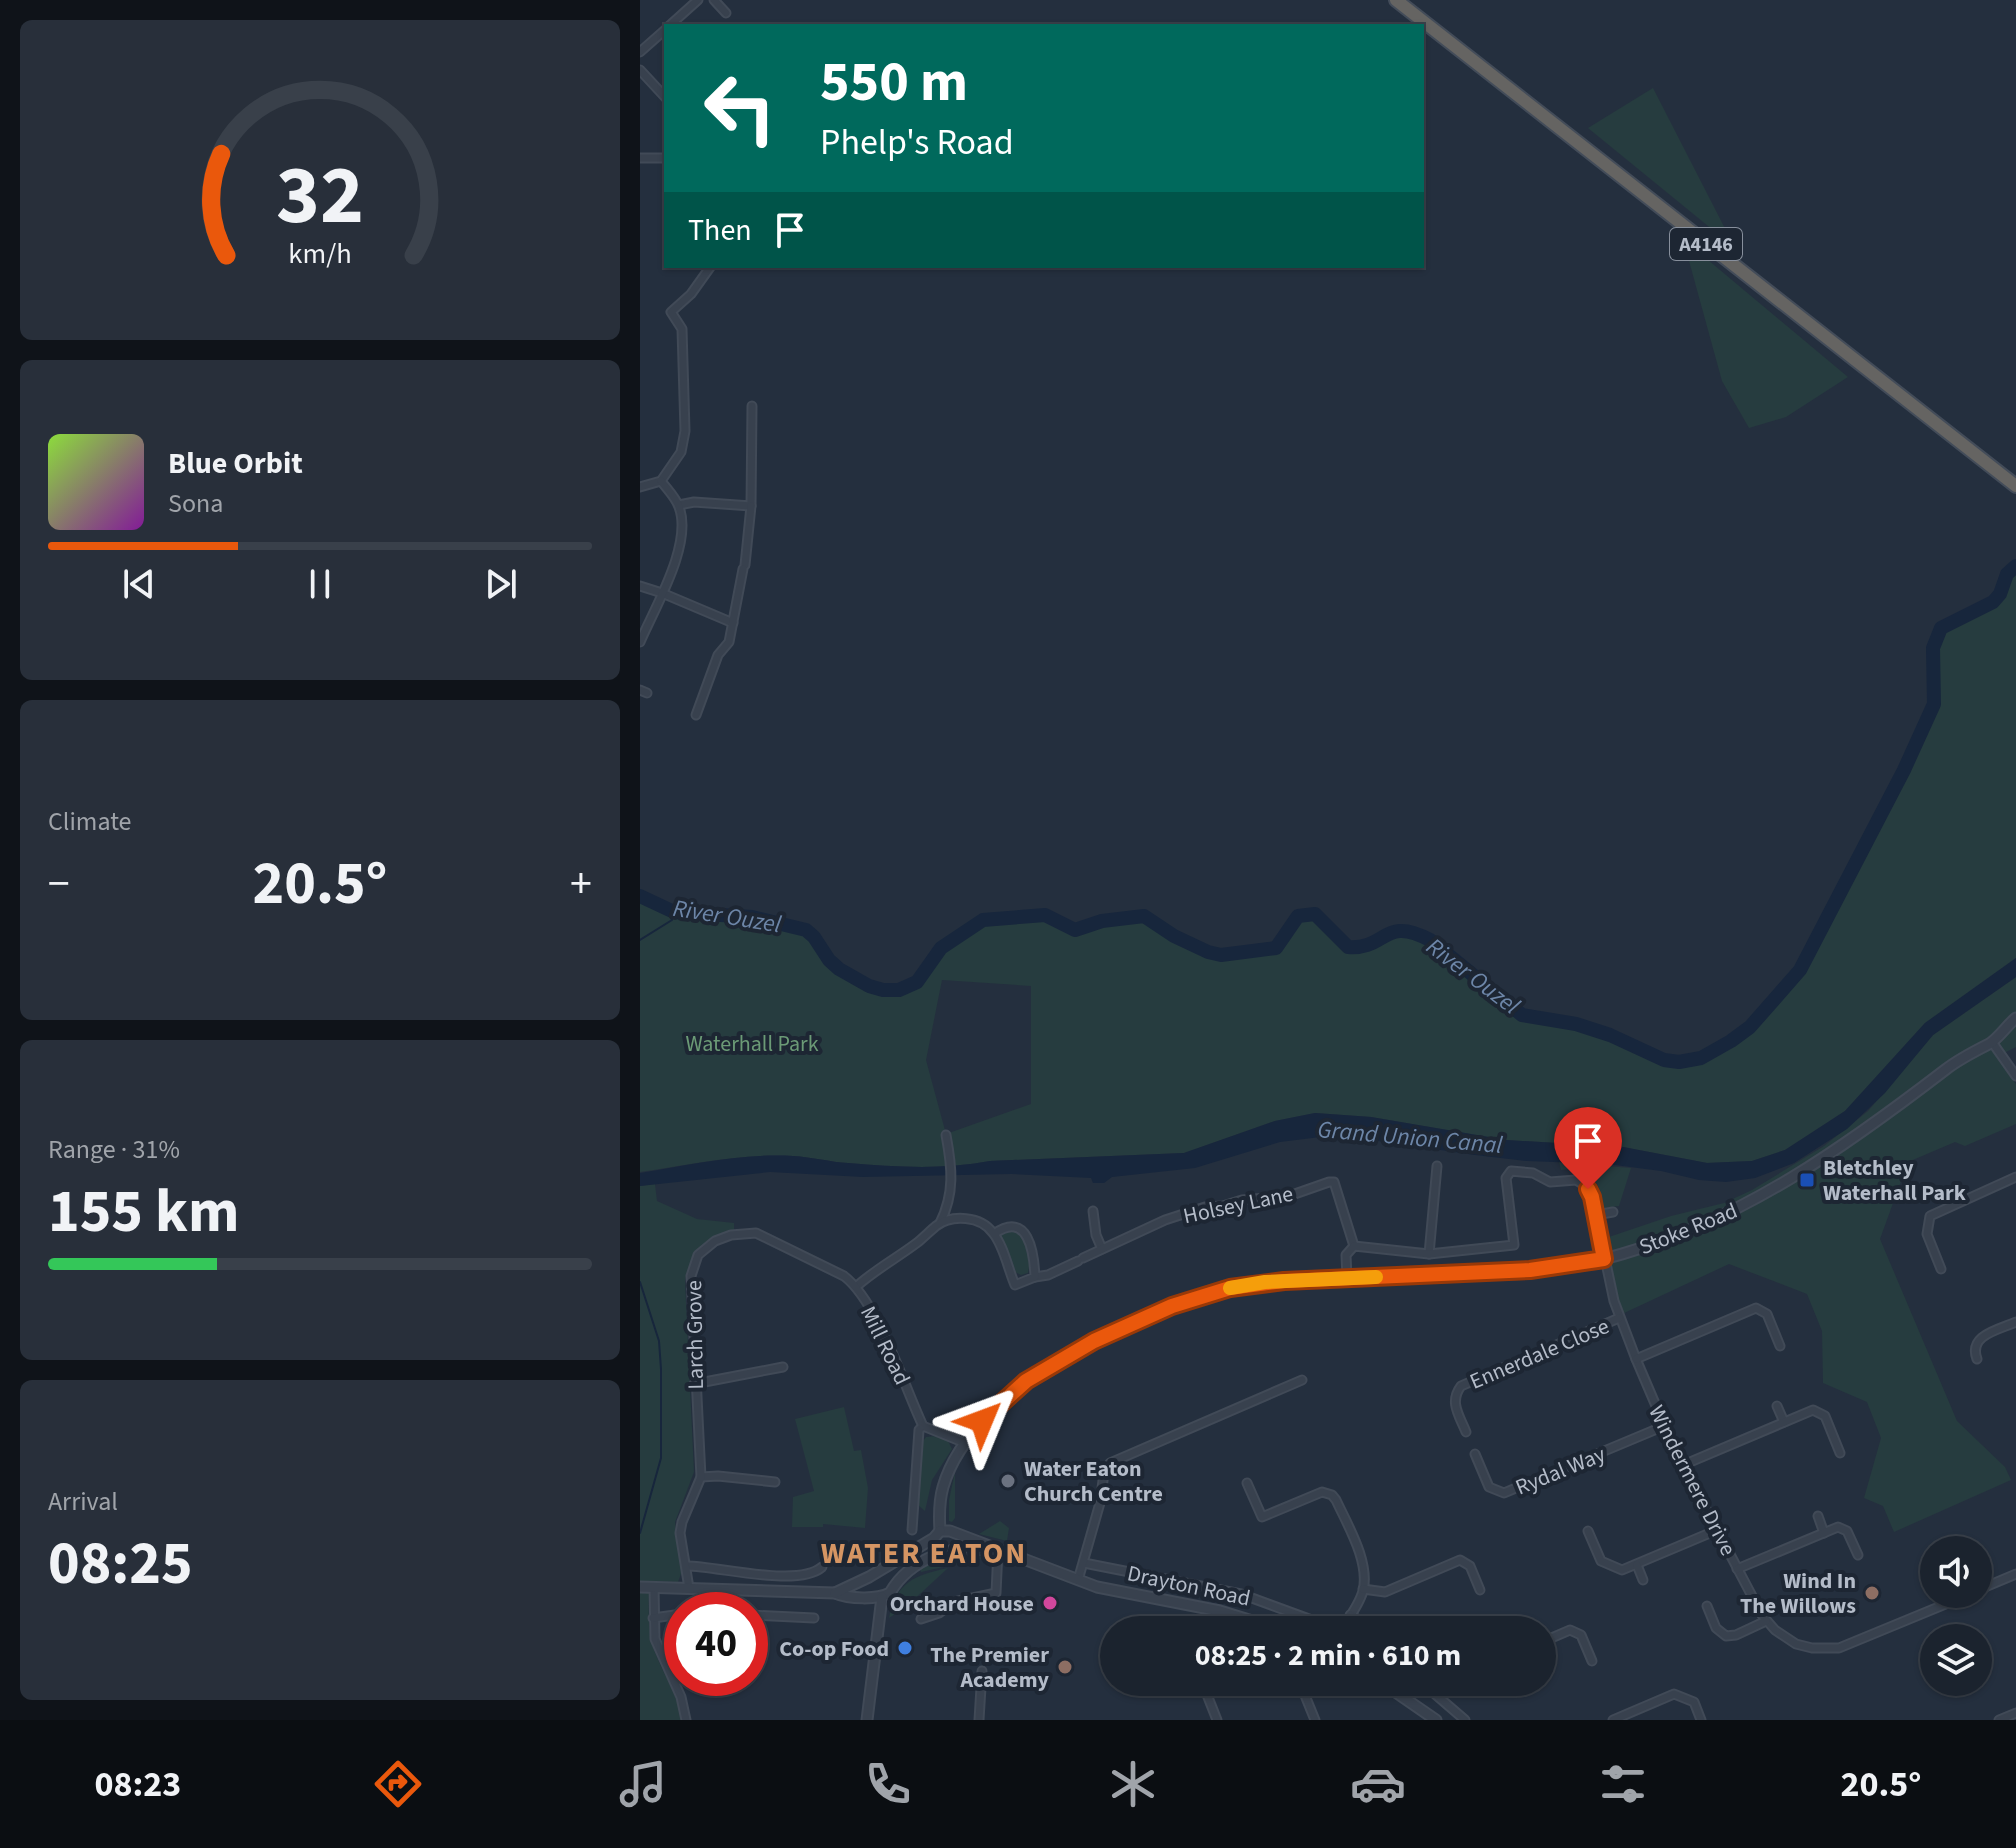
<!DOCTYPE html>
<meta charset="utf-8">
<style>
body{margin:0;font-family:"Source Sans 3",sans-serif;background:#282f3a;color:#f1f3f6;height:100vh;display:flex;flex-direction:column;font-size:30px;white-space:nowrap}
*{box-sizing:border-box;margin:0}
p{font-size:26px;color:#a0a4aa}
.icon{flex:none;width:44px;height:44px;fill:none;stroke:currentColor;stroke-width:2;stroke-linecap:round;stroke-linejoin:round}
.map{position:relative;flex:1;overflow:hidden}
.side{display:flex;flex-direction:column;gap:20px;padding:20px;background:#0f1319;width:640px}
.side>*{flex:none}
.top-card{position:absolute;left:24px;top:24px;width:760px;height:244px;border-radius:0px;box-shadow:0 2px 6px #0004,0 0 0 2px #39404a;background:#00695c;color:#fff;overflow:hidden}
.controls{position:absolute;left:1280px;top:1536px;display:grid;gap:16px}
.controls a{display:grid;place-items:center;width:72px;height:72px;border-radius:50%;background:#1b232e;box-shadow:0 2px 6px #0004,0 0 0 2px #39404a;font-size:40px}
.speed{position:absolute;left:24px;top:1592px;display:flex;gap:16px;font-size:40px;font-weight:700;text-align:center}
.speed>*{display:grid;place-content:center;width:104px;height:104px;border-radius:50%;background:#1b232e;box-shadow:0 2px 6px #0004,0 0 0 2px #39404a;line-height:1}
.speed .limit{border:12px solid #d22;background:#fff;color:#111}
.pin{position:absolute;display:grid;place-items:center;width:68px;height:68px;color:#fff;margin:-82px -34px;border-radius:50% 50% 50% 0;rotate:-45deg;box-shadow:0 0 8px #0007}
.pin .icon{rotate:45deg}
.me{position:absolute;width:88px;margin:-44px;rotate:46deg;stroke-linejoin:round;filter:drop-shadow(0 0 6px #0008)}
.turn{display:flex;align-items:center;gap:28px;height:168px;padding:0 24px;font-size:36px}
.turn .icon{width:104px;height:104px;stroke-width:2.5}
.turn b{display:block;font-size:56px;line-height:68px}
.then{display:flex;align-items:center;height:76px;padding:0 24px;background:#0003;gap:16px;font-size:30px}
.big{font-size:60px;font-weight:700;line-height:1.1}
.side .widget{flex:1;display:flex;flex-direction:column;justify-content:center;gap:12px;min-width:0;padding:0 28px;border-radius:12px;background:#282f3a}
.side .dial{align-items:center;gap:0}
.dial svg{height:208px;overflow:visible;fill:none;stroke:#39404a;stroke-width:7;stroke-linecap:round;text-anchor:middle}
.dial text{fill:#f1f3f6;stroke:none}
.song{display:flex;align-items:center;gap:24px}
.cover{width:96px;height:96px;border-radius:12px;background:linear-gradient(135deg,hsl(90 70% 55%),hsl(290 70% 35%))}
.played{height:8px;border-radius:4px;background:linear-gradient(90deg,#ea580c 35%,#39404a 35%)}
.keys{display:flex;justify-content:space-around;direction:ltr}
.heat{display:flex;justify-content:space-between;align-items:center;font-size:44px;direction:ltr}
.charge{height:12px;border-radius:6px;background:linear-gradient(90deg,#34c759 31%,#39404a 0)}
.trip{position:absolute;left:460px;top:1616px;width:456px;height:80px;border-radius:40px;background:#1b232e;box-shadow:0 2px 6px #0004,0 0 0 2px #39404a;font-weight:700;line-height:80px;text-align:center}
.dock{display:flex;height:128px;justify-content:space-around;align-items:center;background:#0b0e12;color:#a0a4aa}
.dock .icon{width:56px;height:56px}
.dock .current{color:#ea580c}
.dock b{font-size:36px;color:#f1f3f6}
main{display:flex;flex:1;min-height:0}
.map>svg:first-child{display:block}
.green{fill:#263c3f;fill-rule:evenodd}
.water{fill:#17263c}
.lines{fill:none;stroke-linecap:round;stroke-linejoin:round}
.stream{stroke:#17263c;stroke-width:2}
.river{stroke:#17263c;stroke-width:14}
.minor-casing{stroke:#414a57;stroke-width:11}
.tertiary-casing{stroke:#414a57;stroke-width:13}
.trunk-casing{stroke:#434c59;stroke-width:16}
.minor{stroke:#38414e;stroke-width:7}
.tertiary{stroke:#38414e;stroke-width:9}
.trunk{stroke:#656462;stroke-width:12}
.route-casing{stroke:#983908;stroke-width:20}
.route{stroke:#ea580c;stroke-width:14}
.slow{stroke:#f59e0b;stroke-width:14}
.transit-dot{fill:#1a4fb4;stroke:#1d2633;stroke-width:3}
.worship-dot{fill:#6b7280;stroke:#1d2633;stroke-width:3}
.education-dot{fill:#8d6e63;stroke:#1d2633;stroke-width:3}
.hotel-dot{fill:#d1479c;stroke:#1d2633;stroke-width:3}
.shop-dot{fill:#3f7fe0;stroke:#1d2633;stroke-width:3}
.labels{text-anchor:middle;stroke-width:8;stroke-linejoin:round;paint-order:stroke}
.shield{fill:#1d2633;stroke:#878f9c;stroke-width:2}
.shield-label{font-size:20px;font-weight:bold;fill:#b4bcc9}
.park-label{font-size:22px;fill:#6b9a76;stroke:#1d2633}
.poi-label{font-size:22px;font-weight:bold;fill:#b4bcc9;stroke:#1d2633;text-anchor:end}
.street-label{font-size:22px;fill:#b4bcc9;stroke:#1d2633}
.water-label{font-size:24px;font-style:italic;fill:#6d86a8;stroke:#1d2633}
.district-label{font-size:30px;font-weight:bold;letter-spacing:2px;fill:#d59563;stroke:#1d2633}
</style>
<main>
<section class="side">
<div class="widget dial"><svg viewBox="0 0 100 80">
<path d="M14 69A42 42 0 1 1 86 69"/>
<path d="M14 69A42 42 0 0 1 12 30" stroke="#ea580c"/>
<text x="50" y="56" font-size="32" font-weight="700">32</text>
<text x="50" y="72" font-size="11">km/h</text>
</svg></div>
<div class="widget">
<div class="song"><i class="cover"></i><div><b>Blue Orbit</b><p>Sona</p></div></div>
<div class="played"></div>
<div class="keys"><svg class="icon" aria-label="previous" viewBox="0 0 24 24"><path d="M18 5L8 12l10 7zM5 5v14"/></svg><svg class="icon" aria-label="pause" viewBox="0 0 24 24"><path d="M8 5v14M16 5v14"/></svg><svg class="icon" aria-label="next" viewBox="0 0 24 24"><path d="M6 5l10 7-10 7zM19 5v14"/></svg></div>
</div>
<div class="widget"><p>Climate</p>
<div class="heat"><a>−</a><b class="big">20.5°</b><a>+</a></div>
</div>
<div class="widget"><p>Range · 31%</p><b class="big">155 km</b><div class="charge"></div></div>
<div class="widget"><p>Arrival</p><b class="big">08:25</b></div>
</section>
<div class="map">
<svg width="1376" height="1720" viewBox="0 0 1376 1720">
<rect width="100%" height="100%" fill="#242f3e"/>
<g class="green">
<polygon points="1013,88 1095,248 948,128"/>
<polygon points="1043,239 1208,377 1146,417 1109,428 1082,381"/>
<path d="M1376,566v392l-91,65 -80,88 -60,39 -33,11 -45,2 -84,-16 -117,-7 -135,-23 -56,-4 -40,8 -91,32 -194,8c-47,9 -95,6 -142,2 -18,-1 -36,-6 -55,-7 -51,-3 -103,9 -153,16v-276l34,16 78,5 54,13 8,7 15,23 10,9 30,17 14,4h16l18,-8 24,-34 42,-28 62,-5 30,14 27,-8 42,-5 30,20 34,16 13,3 55,-7c11,-13 13,-29 31,-35 22,6 26,30 45,34 18,4 31,-16 47,-18 10,-1 22,7 31,11l92,75 54,9 34,11 54,25 15,2 22,-4 30,-17 19,-14 50,-57 104,-200 30,-66 -1,-56 8,-20 52,-26 7,-8 7,-20zM302,980l89,6v118l-85,30 -20,-74z"/>
<polygon points="1376,977 1376,1047 1356,1057 1376,1084 1376,1124 1325,1146 1315,1142 1268,1162 1240,1239 1317,1421 1365,1467 1371,1480 1254,1532 1243,1506 1224,1498 1241,1438 1227,1402 1183,1383 1182,1331 1167,1294 1089,1264 982,1314 963,1239 1031,1216 1084,1203 1112,1190 1184,1146 1228,1111 1293,1035"/>
<path d="M919,1162l72,6 -12,38 -16,2c-1,-26 -14,-43 -42,-38z"/>
<path d="M15,1184l2,17 40,18 37,4v7c-26,9 -43,23 -49,51l9,191 -19,50 7,49 -4,11 -29,-1c0,23 -2,47 5,69 9,24 24,44 28,70h-42v-534z"/>
<polygon points="372,1229 382,1234 390,1262 388,1273 381,1275 375,1272 360,1235"/>
<polygon points="204,1407 214,1451 221,1450 228,1488 225,1528 183,1524 183,1527 152,1527 153,1497 174,1491 155,1419"/>
<polygon points="297,1436 308,1441 312,1449 292,1480 285,1511 278,1505 281,1444 286,1437"/>
<polygon points="315,1472 315,1518 312,1522 309,1521 309,1500"/>
<polygon points="360,1521 369,1528 367,1541 339,1534"/>
<polygon points="341,1555 348,1557 281,1572 280,1569 308,1557"/>
<path d="M308,1568l-40,37 -19,13c7,-36 26,-43 59,-50z"/>
</g>
<path class="water" d="M1376,958v19l-83,58 -48,58 -38,36 -53,34 -39,15 -29,4 -27,-2 -38,-9 -54,-7 -80,-3 -52,-6 -138,-20 -57,7 -85,26 -83,9 -8,6h-11l-2,-5 -80,-4 -148,3 -93,-5 -130,14v-13c50,-8 102,-20 153,-17 19,1 37,6 55,7 47,4 95,7 142,-2l194,-8 91,-32 40,-8 56,4 135,23 117,7 84,16 45,-2 33,-11 60,-39 80,-88z"/>
<g class="lines">
<g class="stream">
<polyline points="0,940 32,920 29,908"/>
<polyline points="0,1282 19,1341 21,1369 21,1458 0,1533"/>
</g>
<path class="river" d="M0,896l34,16 78,5 54,13 8,7 15,23 10,9 30,17 14,4h16l18,-8 24,-34 42,-28 62,-5 30,15 27,-9 42,-5 30,20 34,16 13,3 55,-7 22,-32 17,-2 33,33c39,3 35,-32 82,-7l92,75 54,9 34,11 54,25 15,2 22,-4 30,-17 19,-14 50,-57 104,-200 30,-66 -1,-56 8,-20 52,-26 7,-8 7,-20 9,-8"/>
<defs>
<g id="minor">
<polyline points="74,0 86,13"/>
<polyline points="29,26 58,0"/>
<polyline points="0,52 26,29"/>
<polyline points="0,70 26,98"/>
<polyline points="0,158 26,158"/>
<polyline points="0,487 21,481 41,452 45,431 42,329 31,312 51,294 71,266"/>
<polyline points="39,505 54,502 111,506 112,406"/>
<polyline points="105,565 111,506"/>
<polyline points="0,586 22,593 93,623"/>
<path d="M0,642c15,-35 53,-98 39,-135 -3,-9 -12,-18 -18,-26"/>
<polyline points="0,690 7,693"/>
<polyline points="56,715 78,655 89,642 103,569"/>
<polyline points="1352,1042 1376,1076"/>
<polyline points="453,1211 456,1235 462,1249"/>
<polyline points="955,1215 973,1212"/>
<path d="M300,1223c15,-30 12,-56 6,-88"/>
<polyline points="789,1254 797,1166"/>
<polyline points="443,1258 525,1220 565,1207 583,1206 602,1200 649,1196 689,1182 694,1182 714,1246"/>
<polyline points="1301,1269 1287,1234 1290,1216 1376,1177"/>
<polyline points="395,1277 408,1275 438,1261"/>
<polyline points="707,1278 706,1255 714,1246 789,1254 874,1245 866,1178 871,1171 893,1173 910,1182 936,1180 946,1186 952,1197 974,1301 996,1359 1034,1448 1122,1615 1135,1630 1156,1644 1172,1648 1199,1648 1330,1594"/>
<path d="M217,1286c19,-17 40,-28 61,-44 6,-5 12,-11 18,-16 16,-12 45,-10 57,7 11,13 15,36 22,52l20,-8c-1,-25 -7,-67 -41,-43"/>
<polyline points="996,1359 1116,1308 1127,1314 1140,1346"/>
<path d="M1337,1359c-9,-24 21,-29 39,-37"/>
<polyline points="54,1384 143,1367"/>
<polyline points="1137,1406 1144,1422"/>
<path d="M826,1432c-7,-17 -17,-30 -5,-46l158,-68"/>
<polyline points="835,1454 849,1487 864,1493 1024,1426"/>
<polyline points="1043,1465 1173,1410 1185,1416 1200,1453"/>
<polyline points="61,1477 78,1476 135,1482"/>
<path d="M607,1483l15,34 60,-25 10,3 4,5c12,26 34,62 27,91 -4,14 -14,27 -22,39"/>
<polyline points="1178,1516 1184,1533"/>
<polyline points="272,1530 279,1430 283,1426"/>
<polyline points="948,1531 961,1561 982,1570 1077,1530"/>
<polyline points="444,1563 601,1594 699,1630"/>
<polyline points="997,1565 1003,1580"/>
<path d="M47,1566c31,0 111,22 135,1"/>
<polyline points="1097,1569 1198,1527 1207,1531 1218,1555"/>
<polyline points="438,1580 460,1503 464,1473 470,1463 662,1380"/>
<polyline points="14,1587 15,1639 41,1697 46,1720"/>
<path d="M49,1588l-9,-55 2,-11 19,-45 -10,-201 7,-21 17,-14 16,-6 25,-2 88,43c34,26 60,110 79,150l42,17"/>
<polyline points="723,1589 745,1592 820,1560 830,1566 840,1590"/>
<polyline points="1338,1590 1376,1574"/>
<polyline points="1067,1606 1076,1628 1086,1636 1096,1635 1126,1621"/>
<polyline points="110,1615 174,1618"/>
<polyline points="710,1615 723,1622 731,1630"/>
<polyline points="13,1618 42,1614"/>
<polyline points="281,1619 299,1613 314,1602 356,1593 358,1550"/>
<polyline points="902,1642 930,1630 941,1635 952,1661"/>
<polyline points="562,1682 577,1720"/>
<polyline points="781,1682 825,1720"/>
<polyline points="664,1693 675,1720"/>
<polyline points="798,1695 810,1682"/>
<polyline points="339,1720 342,1671"/>
<polyline points="973,1720 1034,1694 1054,1702 1061,1720"/>
<polyline points="1359,1720 1376,1713"/>
</g>
<g id="tertiary">
<path d="M300,1531c-1,-15 -1,-30 3,-44 29,-102 208,-188 306,-203 29,-5 59,-5 89,-6 91,-3 196,2 284,-24 122,-35 224,-108 323,-184 14,-11 28,-18 44,-26 10,-6 18,-19 27,-26"/>
<polyline points="300,1531 310,1531 457,1587 580,1611 642,1630"/>
<path d="M0,1587l195,6c14,6 42,7 55,0 10,-18 26,-30 46,-38 7,-3 12,-1 18,-6l42,1"/>
<polyline points="195,1593 229,1577 294,1538 300,1531"/>
<polyline points="741,1682 796,1720"/>
<polyline points="227,1720 242,1597"/>
</g>
<polyline id="trunk" points="756,0 1376,486"/>
</defs>
<use href="#minor" class="minor-casing"/>
<use href="#tertiary" class="tertiary-casing"/>
<use href="#trunk" class="trunk-casing"/>
<use href="#minor" class="minor"/>
<use href="#tertiary" class="tertiary"/>
<use href="#trunk" class="trunk"/>
</g>
<g class="lines">
<defs>
<polyline id="route" points="342,1421 386,1381 454,1341 532,1306 590,1288 644,1281 890,1270 964,1259 952,1197 948,1189"/>
</defs>
<use href="#route" class="route-casing"/>
<use href="#route" class="route"/>
<polyline class="slow" points="590,1288 625,1282 736,1277"/>
</g>
<rect class="transit-dot" x="1159" y="1172" width="16" height="16" rx="4"/>
<circle class="worship-dot" cx="368" cy="1481" r="8"/>
<g class="education-dot">
<circle cx="1232" cy="1593" r="8"/>
<circle cx="425" cy="1667" r="8"/>
</g>
<circle class="hotel-dot" cx="410" cy="1603" r="8"/>
<circle class="shop-dot" cx="265" cy="1648" r="8"/>
<g class="labels">
<rect class="shield" x="1030" y="228" width="72" height="32" rx="6"/>
<g class="shield-label">
<text x="1066" y="251">A4146</text>
</g>
<g class="park-label">
<text x="112" y="1051">Waterhall Park</text>
</g>
<g class="poi-label">
<text x="1183" y="1175" text-anchor="start">Bletchley<tspan x="1183" dy="25">Waterhall Park</tspan></text>
<text x="384" y="1476" text-anchor="start">Water Eaton<tspan x="384" dy="25">Church Centre</tspan></text>
<text x="1216" y="1588">Wind In<tspan x="1216" dy="25">The Willows</tspan></text>
<text x="394" y="1611">Orchard House</text>
<text x="249" y="1656">Co-op Food</text>
<text x="409" y="1662">The Premier<tspan x="409" dy="25">Academy</tspan></text>
</g>
<g class="street-label">
<text transform="translate(598 1204) rotate(-12)" y="8">Holsey Lane</text>
<text transform="translate(1048 1228) rotate(-22)" y="8">Stoke Road</text>
<text transform="translate(54 1335) rotate(-91)" y="8">Larch Grove</text>
<text transform="translate(246 1345) rotate(64)" y="8">Mill Road</text>
<text transform="translate(899 1353) rotate(-23)" y="8">Ennerdale Close</text>
<text transform="translate(920 1470) rotate(-22)" y="8">Rydal Way</text>
<text transform="translate(1053 1480) rotate(63)" y="8">Windermere Drive</text>
<text transform="translate(549 1585) rotate(12)" y="8">Drayton Road</text>
</g>
<g class="water-label">
<text transform="translate(87 916) rotate(9)" y="8">River Ouzel</text>
<text transform="translate(833 976) rotate(37)" y="8">River Ouzel</text>
<text transform="translate(770 1137) rotate(5)" y="8">Grand Union Canal</text>
</g>
<g class="district-label">
<text x="284" y="1563">WATER EATON</text>
</g>
</g>
</svg>
<div class="controls">
<a><svg class="icon" aria-label="sound" viewBox="0 0 24 24"><path d="M4 9h4l5-4v14l-5-4H4zM17 9q2 3 0 6"/></svg></a>
<a><svg class="icon" aria-label="layers" viewBox="0 0 24 24"><path d="M12 4l9 5-9 5-9-5zM3 14l9 5 9-5"/></svg></a>
</div>
<div class="speed"><div class="limit">40</div></div>
<div class="pin" style="left:948px;top:1189px;background:#d93025"><svg class="icon" aria-label="arrive" viewBox="0 0 24 24"><path d="M6 21V4h12l-3 4 3 4H6"/></svg></div>
<svg class="me" style="left:342px;top:1421px" viewBox="-20 -20 40 40"><path d="M0-17L14 15 0 8-14 15z" fill="#ea580c" stroke="#fff" stroke-width="4"/></svg>
<div class="trip">08:25 · 2 min · 610 m</div>
<div class="top-card">
<div class="turn"><svg class="icon" aria-label="left" viewBox="0 0 24 24"><path d="M17 20v-9H6M10 6l-5 5 5 5"/></svg><div><b>550 m</b>Phelp's Road</div></div>
<div class="then">Then<svg class="icon" aria-label="arrive" viewBox="0 0 24 24"><path d="M6 21V4h12l-3 4 3 4H6"/></svg></div>
</div>
</div>
</main>
<nav class="dock">
<b>08:23</b>
<svg class="icon current" aria-label="directions" viewBox="0 0 24 24"><path d="M12 3l9 9-9 9-9-9zM9 14v-3h6M13 9l2 2-2 2"/></svg>
<svg class="icon" aria-label="music" viewBox="0 0 24 24"><path d="M9 18V5l10-2v13"/><circle cx="6" cy="18" r="3"/><circle cx="16" cy="16" r="3"/></svg>
<svg class="icon" aria-label="phone" viewBox="0 0 24 24"><path d="M5 4h4l2 5-3 2q2 4 5 5l2-3 5 2v4C11 20 4 13 5 4z"/></svg>
<svg class="icon" aria-label="climate" viewBox="0 0 24 24"><path d="M12 3v18M4 7l16 10M4 17L20 7"/></svg>
<svg class="icon" aria-label="car" viewBox="0 0 24 24"><path d="M5 17H2v-5l4-1 3-4h7l3 4 3 1v5h-3M9 17h6M6 11h13"/><circle cx="7" cy="17" r="2"/><circle cx="17" cy="17" r="2"/></svg>
<svg class="icon" aria-label="filters" viewBox="0 0 24 24"><path d="M4 7h16M4 17h16"/><circle cx="9" cy="7" r="2"/><circle cx="15" cy="17" r="2"/></svg>
<b>20.5°</b>
</nav>
